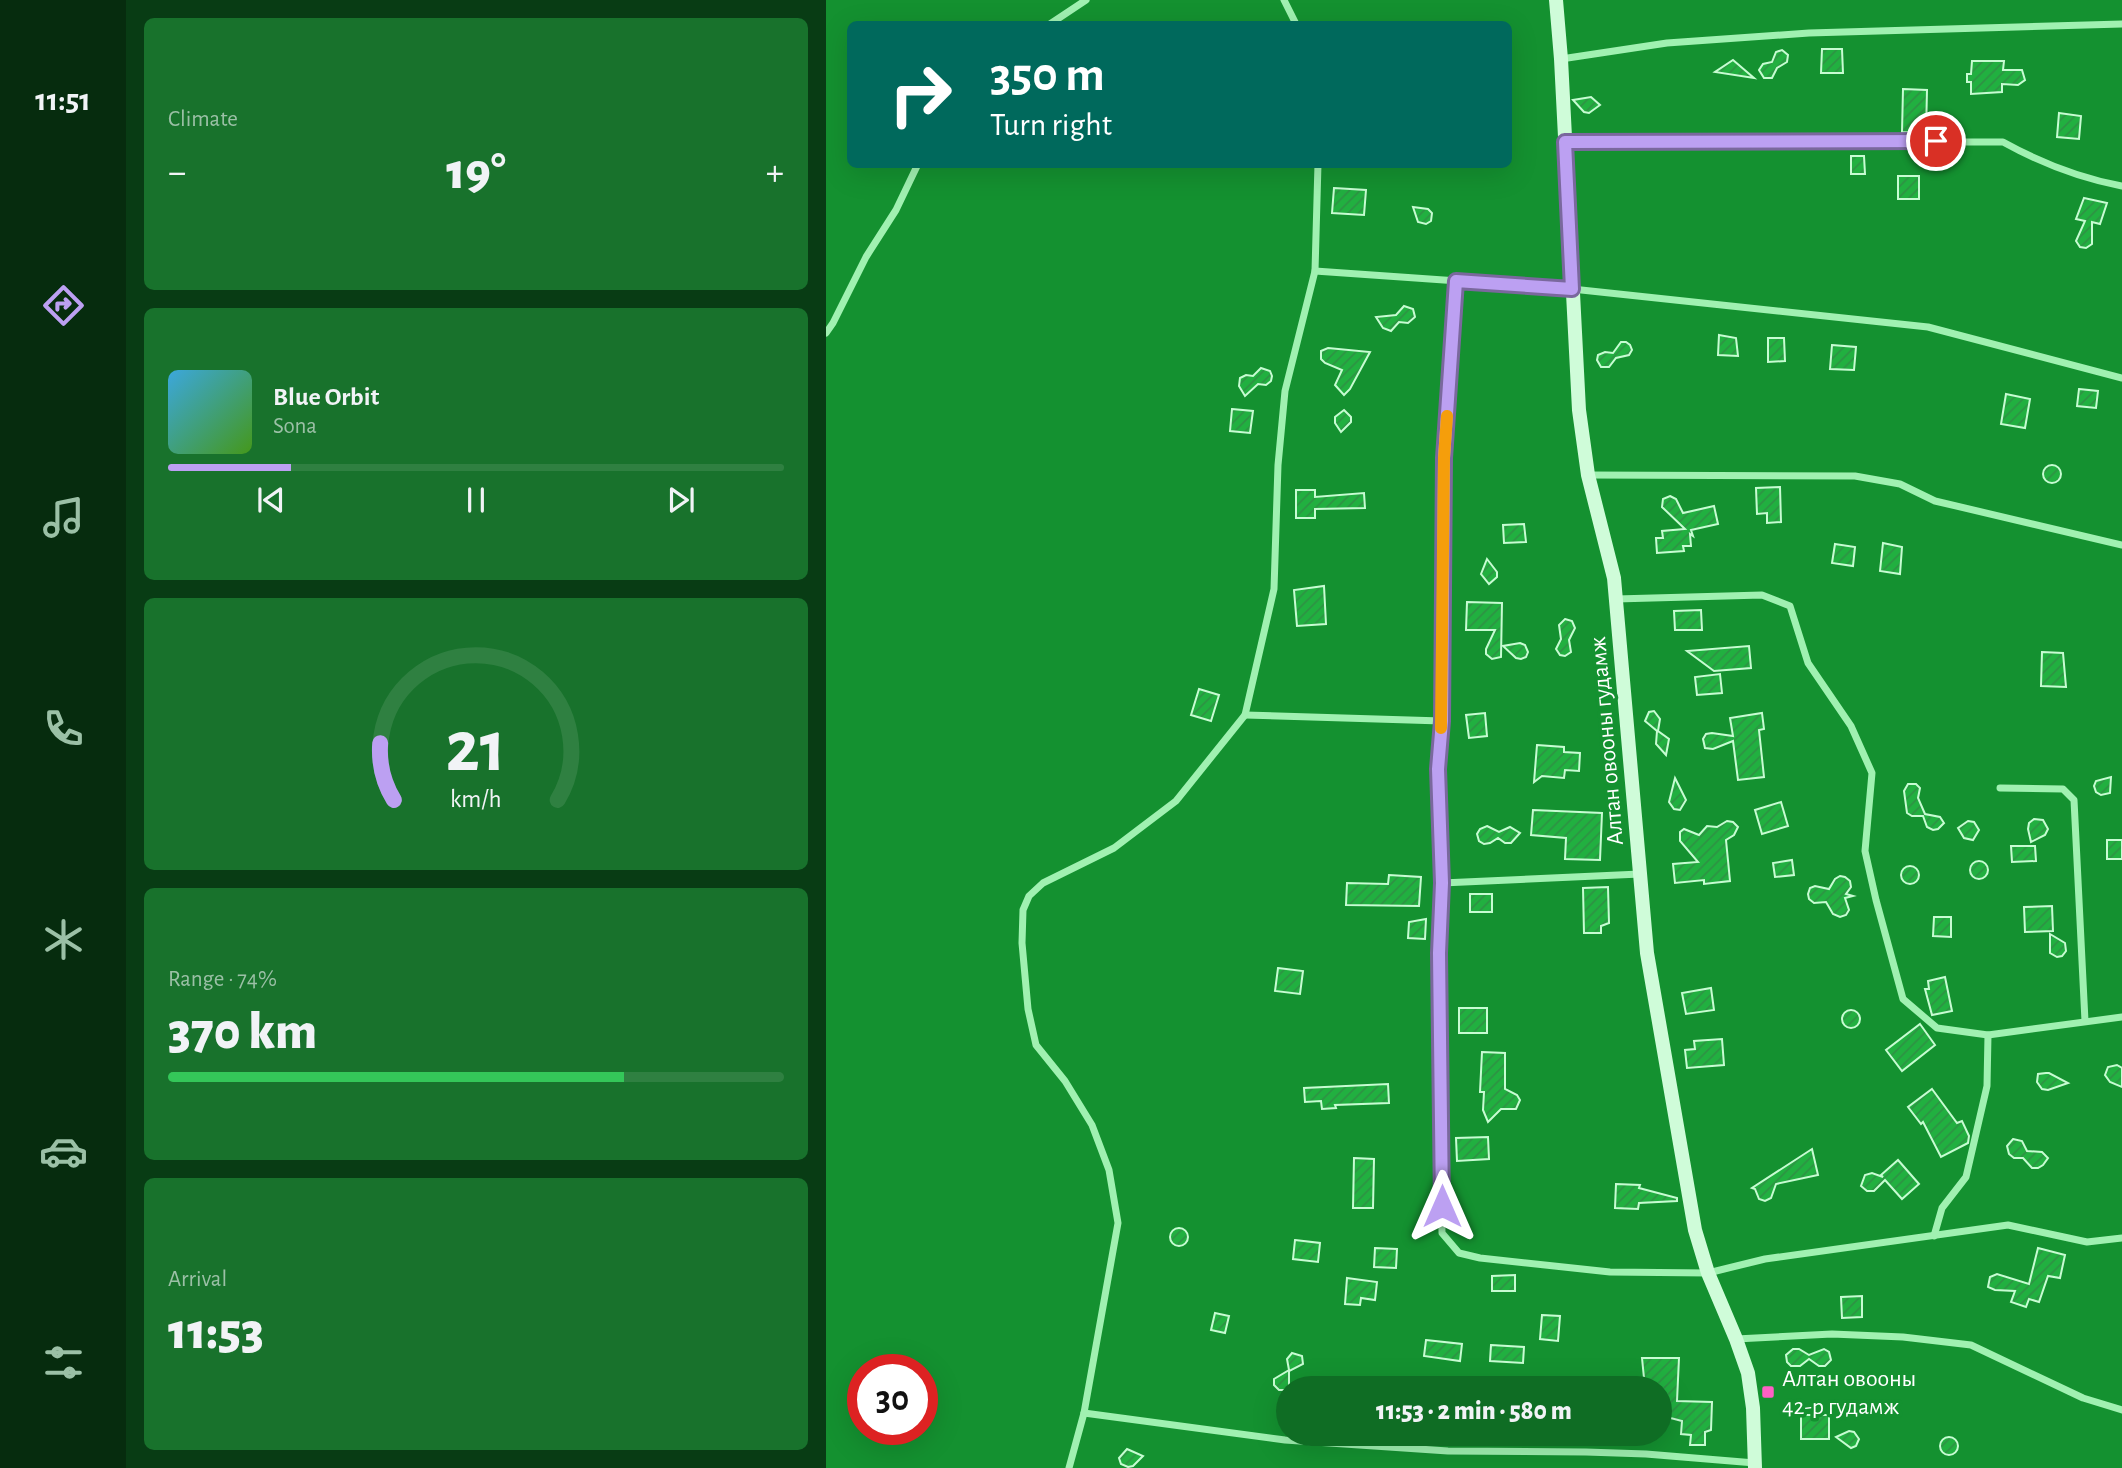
<!DOCTYPE html>
<meta charset="utf-8">
<style>
body{margin:0;font-family:"Alegreya Sans",sans-serif;background:#18722c;color:#f1f3f6;height:100vh;display:flex;flex-direction:column;font-size:26px;white-space:nowrap}
*{box-sizing:border-box;margin:0}
p{font-size:23px;color:#9bc0a6}
.icon{flex:none;width:38px;height:38px;fill:none;stroke:currentColor;stroke-width:2;stroke-linecap:round;stroke-linejoin:round}
.map{position:relative;flex:1;overflow:hidden}
.side{display:flex;flex-direction:column;gap:18px;padding:18px;background:#083c14;width:700px}
.side>*{flex:none}
.banner{position:absolute;left:21px;top:21px;width:665px;height:147px;border-radius:10px;box-shadow:0 7px 28px #0002;background:#00695c;color:#fff;overflow:hidden}
.speed{position:absolute;left:21px;top:1354px;display:flex;gap:14px;font-size:35px;font-weight:700;text-align:center}
.speed>*{display:grid;place-content:center;width:91px;height:91px;border-radius:50%;background:#0f6d24;box-shadow:0 7px 28px #0002;line-height:1}
.speed .limit{border:10px solid #d22;background:#fff;color:#111}
.pin{position:absolute;display:grid;place-items:center;width:60px;height:60px;color:#fff;margin:-30px;border:4px solid #fff;border-radius:50%;box-shadow:0 2px 7px #0007}
.me{position:absolute;width:77px;margin:-38px;rotate:0deg;stroke-linejoin:round;filter:drop-shadow(0 0 5px #0008)}
.turn{display:flex;align-items:center;gap:24px;height:147px;padding:0 28px;font-size:32px}
.turn .icon{width:91px;height:91px;stroke-width:2.5}
.turn b{display:block;font-size:49px;line-height:60px}
.big{font-size:52px;font-weight:800;line-height:1.1}
.side .widget{flex:1;display:flex;flex-direction:column;justify-content:center;gap:10px;min-width:0;padding:0 24px;border-radius:10px;background:#18722c}
.side .dial{align-items:center;gap:0}
.dial svg{height:182px;overflow:visible;fill:none;stroke:#2f8041;stroke-width:7;stroke-linecap:round;text-anchor:middle}
.dial text{fill:#f1f3f6;stroke:none}
.song{display:flex;align-items:center;gap:21px}
.cover{width:84px;height:84px;border-radius:10px;background:linear-gradient(135deg,hsl(200 70% 55%),hsl(100 70% 35%))}
.played{height:7px;border-radius:4px;background:linear-gradient(90deg,#bca0f2 20%,#2f8041 20%)}
.keys{display:flex;justify-content:space-around;direction:ltr}
.heat{display:flex;justify-content:space-between;align-items:center;font-size:38px;direction:ltr}
.charge{height:10px;border-radius:5px;background:linear-gradient(90deg,#34c759 74%,#2f8041 0)}
.trip{position:absolute;left:450px;top:1376px;width:396px;height:70px;border-radius:35px;background:#0f6d24;box-shadow:0 7px 28px #0002;font-weight:800;line-height:70px;text-align:center}
main{display:flex;flex:1;min-height:0}
.menu{display:flex;flex-direction:column;width:126px;justify-content:space-around;align-items:center;background:#062c0e;color:#9bc0a6}
.menu .icon{width:49px;height:49px}
.menu .current{color:#bca0f2}
.menu b{font-size:32px;color:#f1f3f6}
.map>svg:first-child{display:block}
.building{fill:url(#building-hatch);stroke:#c7fcd2;stroke-width:2}
.lines{fill:none;stroke-linecap:round;stroke-linejoin:round}
.street{stroke:#a0f1b1;stroke-width:7}
.secondary{stroke:#cffcd9;stroke-width:14}
.route-casing{stroke:#7a689d;stroke-width:18}
.route{stroke:#bca0f2;stroke-width:12}
.slow{stroke:#f59e0b;stroke-width:12}
.poi-dot{fill:#ff60c4;stroke:#149130;stroke-width:2.5}
.labels{text-anchor:middle;stroke-width:7;stroke-linejoin:round;paint-order:stroke}
.street-label{font-size:24px;fill:#fff;stroke:#149130}
.poi-label{font-size:24px;fill:#fff;stroke:#149130;text-anchor:start}
</style>
<main>
<nav class="menu">
<b>11:51</b>
<svg class="icon current" aria-label="directions" viewBox="0 0 24 24"><path d="M12 3l9 9-9 9-9-9zM9 14v-3h6M13 9l2 2-2 2"/></svg>
<svg class="icon" aria-label="music" viewBox="0 0 24 24"><path d="M9 18V5l10-2v13"/><circle cx="6" cy="18" r="3"/><circle cx="16" cy="16" r="3"/></svg>
<svg class="icon" aria-label="phone" viewBox="0 0 24 24"><path d="M5 4h4l2 5-3 2q2 4 5 5l2-3 5 2v4C11 20 4 13 5 4z"/></svg>
<svg class="icon" aria-label="climate" viewBox="0 0 24 24"><path d="M12 3v18M4 7l16 10M4 17L20 7"/></svg>
<svg class="icon" aria-label="car" viewBox="0 0 24 24"><path d="M5 17H2v-5l4-1 3-4h7l3 4 3 1v5h-3M9 17h6M6 11h13"/><circle cx="7" cy="17" r="2"/><circle cx="17" cy="17" r="2"/></svg>
<svg class="icon" aria-label="filters" viewBox="0 0 24 24"><path d="M4 7h16M4 17h16"/><circle cx="9" cy="7" r="2"/><circle cx="15" cy="17" r="2"/></svg>
</nav>
<section class="side">
<div class="widget"><p>Climate</p>
<div class="heat"><a>−</a><b class="big">19°</b><a>+</a></div>
</div>
<div class="widget">
<div class="song"><i class="cover"></i><div><b>Blue Orbit</b><p>Sona</p></div></div>
<div class="played"></div>
<div class="keys"><svg class="icon" aria-label="previous" viewBox="0 0 24 24"><path d="M18 5L8 12l10 7zM5 5v14"/></svg><svg class="icon" aria-label="pause" viewBox="0 0 24 24"><path d="M8 5v14M16 5v14"/></svg><svg class="icon" aria-label="next" viewBox="0 0 24 24"><path d="M6 5l10 7-10 7zM19 5v14"/></svg></div>
</div>
<div class="widget dial"><svg viewBox="0 0 100 80">
<path d="M14 69A42 42 0 1 1 86 69"/>
<path d="M14 69A42 42 0 0 1 8 44" stroke="#bca0f2"/>
<text x="50" y="56" font-size="32" font-weight="700">21</text>
<text x="50" y="72" font-size="11">km/h</text>
</svg></div>
<div class="widget"><p>Range · 74%</p><b class="big">370 km</b><div class="charge"></div></div>
<div class="widget"><p>Arrival</p><b class="big">11:53</b></div>
</section>
<div class="map">
<svg width="1296" height="1468" viewBox="0 0 1296 1468">
<defs>
<pattern id="building-hatch" width="6" height="6" patternUnits="userSpaceOnUse" patternTransform="scale(1.75)"><rect width="6" height="6" fill="#21b040"/><path d="M-1 1l2-2M0 6l6-6M5 7l2-2" fill="none" stroke="#2e9244"/></pattern>
</defs>
<rect width="100%" height="100%" fill="#149130"/>
<g class="building">
<polygon points="996,49 1016,49 1017,73 995,73"/>
<polygon points="956,50 962,55 961,62 951,68 946,78 938,78 933,70 937,64 946,62 950,52"/>
<polygon points="907,60 928,78 889,72"/>
<polygon points="1146,61 1178,61 1177,70 1196,70 1199,80 1192,85 1176,84 1176,92 1145,94 1145,82 1141,82 1141,74 1145,74"/>
<polygon points="1077,89 1101,90 1100,133 1076,132"/>
<polygon points="765,97 774,105 763,113 758,112 747,100"/>
<polygon points="1233,113 1255,116 1253,139 1231,137"/>
<polygon points="1025,156 1038,156 1039,174 1025,174"/>
<rect x="1072" y="176" width="21" height="23"/>
<polygon points="508,188 540,190 538,215 506,213"/>
<polygon points="1258,198 1281,203 1274,224 1266,222 1266,244 1260,248 1254,247 1250,241 1259,221 1250,219"/>
<polygon points="587,207 602,209 606,213 605,221 600,224 592,222"/>
<polygon points="578,306 587,309 589,317 582,323 573,322 565,331 557,328 550,317 570,315"/>
<polygon points="893,335 910,338 912,356 892,355"/>
<polygon points="942,338 958,338 959,361 942,362"/>
<polygon points="795,342 800,342 804,345 806,350 803,355 790,358 783,367 775,367 771,360 772,355 779,352 787,353"/>
<polygon points="1006,345 1030,347 1028,370 1004,369"/>
<polygon points="502,348 544,352 524,389 518,395 509,385 516,370 499,363 495,359 495,351"/>
<polygon points="435,368 444,371 446,376 445,381 440,385 432,384 419,396 413,386 414,378 420,375 427,376"/>
<polygon points="1253,389 1272,391 1270,408 1251,406"/>
<polygon points="1180,394 1204,399 1199,428 1175,424"/>
<polygon points="406,409 427,411 424,433 404,431"/>
<polygon points="518,410 525,417 525,422 515,432 509,423 509,417"/>
<circle cx="1226" cy="474" r="9"/>
<polygon points="954,487 955,522 941,523 941,513 931,514 930,488"/>
<polygon points="470,490 489,490 489,497 538,493 539,508 489,509 489,518 470,518"/>
<polygon points="844,496 850,499 857,513 888,506 892,524 865,530 867,536 864,534 865,546 857,546 858,551 831,553 830,538 837,538 836,531 859,529 836,507 837,499"/>
<polygon points="698,524 700,542 678,543 677,525"/>
<polygon points="1057,543 1076,547 1074,574 1054,571"/>
<polygon points="1009,544 1029,547 1027,566 1006,563"/>
<polygon points="661,559 671,572 671,577 663,584 655,574"/>
<polygon points="498,586 500,624 471,626 468,590"/>
<polygon points="641,602 676,603 675,657 666,659 660,654 660,649 669,630 640,630"/>
<polygon points="875,610 876,630 849,630 848,611"/>
<polygon points="739,619 746,621 749,628 743,640 745,652 739,656 734,655 730,649 735,639 733,625"/>
<polygon points="694,643 699,645 702,652 700,657 695,659 690,658 677,646"/>
<polygon points="923,646 925,668 888,671 861,651"/>
<polygon points="1216,652 1237,653 1240,687 1215,686"/>
<polygon points="894,674 896,693 871,695 869,677"/>
<polygon points="373,689 393,695 385,721 365,715"/>
<polygon points="828,711 834,719 832,731 843,739 840,755 830,744 831,731 819,721 823,712"/>
<polygon points="659,713 661,736 643,738 640,715"/>
<polygon points="936,713 938,729 933,730 938,777 912,780 907,741 887,749 879,748 877,739 880,734 886,733 907,736 904,718"/>
<polygon points="711,745 738,747 738,752 754,753 753,771 739,770 738,778 716,776 708,782"/>
<polygon points="1285,777 1284,793 1275,795 1270,792 1268,786 1270,781"/>
<polygon points="849,778 860,800 854,810 848,809 843,802"/>
<polygon points="1082,784 1090,784 1094,788 1092,798 1099,814 1114,817 1118,823 1112,829 1107,830 1101,827 1097,816 1086,816 1081,813 1078,791"/>
<polygon points="955,802 962,826 936,834 929,810"/>
<polygon points="707,810 776,813 774,860 739,859 740,838 705,835"/>
<polygon points="1208,819 1217,820 1222,829 1219,835 1205,842 1202,829 1203,823"/>
<polygon points="901,821 907,822 912,827 908,835 900,840 904,881 878,884 878,880 849,883 847,864 872,862 854,841 854,832 858,829 873,835 881,826 891,827"/>
<polygon points="1142,821 1148,822 1153,830 1147,840 1138,838 1132,828"/>
<polygon points="661,826 673,832 684,827 694,833 685,843 679,843 672,838 664,843 658,844 653,841 651,834 654,829"/>
<rect x="1281" y="840" width="15" height="19"/>
<polygon points="1185,846 1209,846 1210,861 1186,862"/>
<polygon points="966,860 968,875 949,877 947,863"/>
<circle cx="1153" cy="870" r="9"/>
<circle cx="1084" cy="875" r="9"/>
<polygon points="563,875 595,877 593,906 520,905 521,883 562,884"/>
<polygon points="1014,876 1019,877 1024,881 1025,887 1020,894 1027,896 1019,898 1023,910 1020,915 1014,917 1007,914 1000,902 988,903 983,899 982,894 984,888 989,886 1003,889 1009,879"/>
<polygon points="782,887 783,923 775,926 775,933 758,933 757,888"/>
<rect x="644" y="894" width="22" height="18"/>
<polygon points="1226,906 1227,931 1199,932 1198,907"/>
<polygon points="1108,917 1125,917 1125,937 1107,936"/>
<polygon points="600,919 599,939 582,938 583,922"/>
<polygon points="1224,934 1239,943 1240,951 1236,956 1231,957 1224,953"/>
<polygon points="452,968 477,971 474,994 449,991"/>
<polygon points="1119,977 1126,1011 1106,1015 1099,989 1103,989 1102,981"/>
<polygon points="885,988 888,1010 860,1014 856,993"/>
<rect x="633" y="1008" width="28" height="25"/>
<circle cx="1025" cy="1019" r="9"/>
<polygon points="1094,1024 1109,1045 1076,1071 1060,1050"/>
<polygon points="896,1039 898,1065 861,1068 859,1050 869,1049 868,1041"/>
<polygon points="656,1052 679,1053 679,1089 691,1095 694,1100 690,1109 675,1109 662,1122 657,1110 658,1092 654,1092"/>
<polygon points="1291,1065 1296,1068 1296,1087 1284,1082 1279,1075 1282,1067"/>
<polygon points="1220,1073 1223,1073 1242,1083 1222,1090 1216,1089 1211,1082 1212,1074"/>
<polygon points="562,1084 563,1103 509,1105 510,1108 496,1109 495,1101 479,1102 478,1088"/>
<polygon points="1106,1089 1131,1123 1136,1121 1143,1136 1142,1143 1115,1157 1097,1122 1095,1124 1082,1107"/>
<polygon points="662,1137 663,1159 631,1161 630,1138"/>
<polygon points="1187,1139 1196,1141 1201,1151 1216,1152 1222,1158 1217,1165 1212,1168 1206,1168 1197,1158 1188,1158 1183,1154 1181,1146"/>
<polygon points="986,1149 992,1175 950,1184 945,1198 939,1201 933,1199 929,1189 926,1188"/>
<polygon points="528,1158 548,1159 547,1208 527,1208"/>
<polygon points="1072,1160 1093,1184 1076,1199 1059,1180 1048,1191 1041,1191 1035,1186 1039,1175 1046,1173 1057,1177 1055,1175"/>
<polygon points="790,1184 814,1185 813,1188 851,1198 851,1201 813,1203 812,1209 789,1208"/>
<circle cx="353" cy="1237" r="9"/>
<polygon points="469,1240 494,1243 492,1262 467,1259"/>
<polygon points="549,1248 571,1249 570,1268 548,1267"/>
<polygon points="1212,1248 1239,1255 1234,1278 1222,1276 1213,1302 1203,1299 1200,1307 1185,1302 1189,1291 1169,1290 1162,1287 1164,1277 1171,1274 1203,1284"/>
<polygon points="689,1275 689,1291 666,1291 666,1276"/>
<polygon points="521,1278 551,1282 549,1300 535,1298 534,1305 519,1304"/>
<polygon points="1036,1296 1036,1317 1016,1318 1015,1297"/>
<polygon points="389,1313 403,1316 399,1333 385,1330"/>
<polygon points="716,1315 734,1316 732,1341 714,1339"/>
<polygon points="600,1340 636,1344 634,1361 598,1356"/>
<polygon points="665,1345 698,1347 697,1363 664,1361"/>
<polygon points="967,1349 973,1349 983,1355 998,1349 1003,1352 1005,1360 999,1366 993,1366 983,1359 974,1366 965,1366 961,1362 960,1355"/>
<polygon points="466,1353 476,1356 477,1364 463,1371 463,1386 459,1390 453,1390 448,1385 448,1379 463,1370 461,1359"/>
<polygon points="816,1358 853,1358 851,1401 886,1402 885,1430 879,1432 879,1445 864,1445 865,1435 855,1434 856,1421 833,1415 833,1388 819,1388"/>
<rect x="975" y="1415" width="28" height="24"/>
<polygon points="1023,1431 1028,1432 1033,1439 1030,1446 1025,1448 1010,1437"/>
<circle cx="1123" cy="1446" r="9"/>
<polygon points="301,1449 317,1456 307,1466 302,1467 295,1464 293,1458"/>
</g>
<g class="lines">
<g class="street">
<polyline points="458,0 470,24"/>
<polyline points="224,24 260,0"/>
<polyline points="735,59 841,43 983,33 1296,24"/>
<path d="M740,142h437c38,21 76,36 119,44"/>
<polyline points="489,271 746,289 1102,327 1296,378"/>
<polyline points="630,281 618,459 616,721 612,769 616,883 613,953 616,1233 633,1253 654,1258 784,1272 882,1273 939,1259 1182,1225 1261,1242 1296,1238"/>
<polyline points="0,333 7,323 40,257 70,210 92,164"/>
<polyline points="762,475 1029,476 1074,484 1109,501 1296,545"/>
<polyline points="790,599 936,595 964,606 982,663 1025,726 1046,773 1039,851 1050,900 1077,999 1111,1028 1162,1035 1296,1017"/>
<polyline points="419,715 616,721"/>
<polyline points="1174,788 1237,789 1248,800 1259,1021"/>
<polyline points="616,883 814,874"/>
<polyline points="1108,1236 1116,1208 1140,1177 1161,1086 1162,1035"/>
<polyline points="910,1339 1006,1334 1077,1337 1145,1345 1257,1398 1296,1410"/>
<polyline points="258,1413 459,1440 622,1451 760,1452 820,1454 929,1463"/>
<polyline points="243,1468 258,1413 292,1223 283,1170 266,1125 239,1081 210,1045 202,1009 196,943 197,910 203,896 217,883 288,848 350,801 419,715 448,589 452,465 459,391 489,271 492,164"/>
</g>
<polyline class="secondary" points="730,0 735,59 753,410 762,475 788,578 821,953 869,1230 882,1273 910,1339 922,1373 927,1408 929,1468"/>
</g>
<g class="lines">
<defs>
<polyline id="route" points="616,1206 613,953 616,883 612,769 616,721 618,458 630,281 746,289 739,142 1110,141"/>
</defs>
<use href="#route" class="route-casing"/>
<use href="#route" class="route"/>
<polyline class="slow" points="615,728 618,458 621,416"/>
</g>
<rect class="poi-dot" x="935" y="1385" width="14" height="14" rx="3.5"/>
<g class="labels">
<g class="street-label">
<text transform="translate(780 741) rotate(-95)" y="8">Алтан овооны гудамж</text>
</g>
<g class="poi-label">
<text x="956" y="1386">Алтан овооны<tspan x="956" dy="28">42-р гудамж</tspan></text>
</g>
</g>
</svg>
<div class="speed"><div class="limit">30</div></div>
<div class="pin" style="left:1110px;top:141px;background:#d93025"><svg class="icon" aria-label="arrive" viewBox="0 0 24 24"><path d="M6 21V4h12l-3 4 3 4H6"/></svg></div>
<svg class="me" style="left:616px;top:1206px" viewBox="-20 -20 40 40"><path d="M0-17L14 15 0 8-14 15z" fill="#bca0f2" stroke="#fff" stroke-width="4"/></svg>
<div class="trip">11:53 · 2 min · 580 m</div>
<div class="banner">
<div class="turn"><svg class="icon" aria-label="right" viewBox="0 0 24 24"><path d="M7 20v-9h11M14 6l5 5-5 5"/></svg><div><b>350 m</b>Turn right</div></div>
</div>
</div>
</main>
